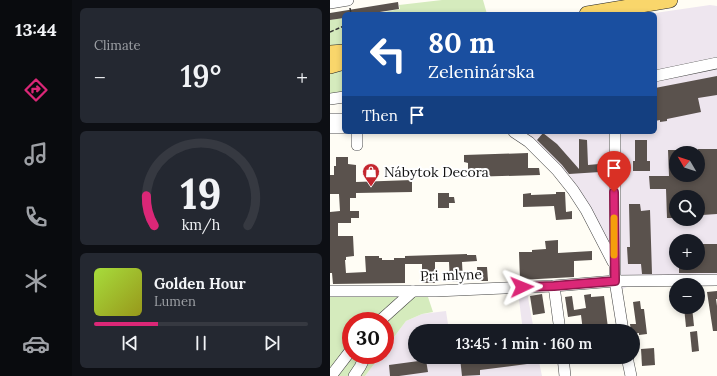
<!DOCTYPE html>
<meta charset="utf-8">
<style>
body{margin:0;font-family:Lora,serif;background:#242831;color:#f1f3f6;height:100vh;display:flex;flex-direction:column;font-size:15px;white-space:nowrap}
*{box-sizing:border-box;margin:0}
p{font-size:13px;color:#9ea1a6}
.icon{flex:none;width:22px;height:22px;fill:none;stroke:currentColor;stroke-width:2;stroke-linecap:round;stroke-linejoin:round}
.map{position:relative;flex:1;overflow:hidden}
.details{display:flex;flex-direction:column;gap:8px;padding:8px;background:#0d0f14;width:258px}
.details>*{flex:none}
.top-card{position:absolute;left:12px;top:12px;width:315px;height:122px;border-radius:6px;box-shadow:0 2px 6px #0003;background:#1a4fa0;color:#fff;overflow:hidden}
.needle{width:26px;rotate:309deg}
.controls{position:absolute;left:339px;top:146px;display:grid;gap:8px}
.controls a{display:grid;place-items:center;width:36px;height:36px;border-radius:50%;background:#171b24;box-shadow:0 2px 6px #0003;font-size:20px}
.speed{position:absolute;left:12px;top:312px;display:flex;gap:8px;font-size:20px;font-weight:700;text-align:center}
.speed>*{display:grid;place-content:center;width:52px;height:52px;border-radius:50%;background:#171b24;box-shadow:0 2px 6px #0003;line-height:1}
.speed .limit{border:6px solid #d22;background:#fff;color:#111}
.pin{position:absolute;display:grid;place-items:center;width:34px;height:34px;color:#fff;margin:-41px -17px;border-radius:50% 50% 50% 0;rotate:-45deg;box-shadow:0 0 4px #0007}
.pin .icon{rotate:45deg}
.me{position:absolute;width:44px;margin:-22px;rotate:88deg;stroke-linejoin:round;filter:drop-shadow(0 0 3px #0008)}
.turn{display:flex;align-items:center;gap:14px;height:84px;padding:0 20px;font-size:18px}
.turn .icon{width:52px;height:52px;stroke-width:2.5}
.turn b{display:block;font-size:28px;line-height:34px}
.then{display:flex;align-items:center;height:38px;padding:0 20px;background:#0003;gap:8px;font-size:15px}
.big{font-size:30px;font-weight:600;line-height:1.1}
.details .tile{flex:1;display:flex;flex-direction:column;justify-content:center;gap:6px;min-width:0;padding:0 14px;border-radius:6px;background:#242831}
.details .dial{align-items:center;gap:0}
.dial svg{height:104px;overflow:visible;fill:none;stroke:#363941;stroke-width:7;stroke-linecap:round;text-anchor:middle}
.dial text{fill:#f1f3f6;stroke:none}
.song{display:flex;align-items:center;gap:12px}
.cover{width:48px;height:48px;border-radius:6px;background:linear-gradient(135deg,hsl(80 70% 55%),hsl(60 70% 35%))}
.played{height:4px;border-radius:2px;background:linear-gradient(90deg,#db2777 30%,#363941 30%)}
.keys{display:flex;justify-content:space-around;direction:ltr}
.heat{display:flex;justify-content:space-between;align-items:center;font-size:22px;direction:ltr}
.trip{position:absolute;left:78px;top:324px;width:232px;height:40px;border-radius:20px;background:#171b24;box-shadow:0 2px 6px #0003;font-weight:600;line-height:40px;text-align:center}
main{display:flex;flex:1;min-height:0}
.tab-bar{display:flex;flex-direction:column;width:72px;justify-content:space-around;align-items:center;background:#090b0e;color:#9ea1a6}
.tab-bar .icon{width:28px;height:28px}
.tab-bar .selected{color:#db2777}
.tab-bar b{font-size:18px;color:#f1f3f6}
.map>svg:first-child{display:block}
.industrial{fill:#eee6ef;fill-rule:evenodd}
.green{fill:#d5ebbd}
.building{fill:#5a524d}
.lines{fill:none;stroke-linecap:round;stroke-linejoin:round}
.minor-casing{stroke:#444;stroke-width:12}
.major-casing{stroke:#222;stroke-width:16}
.path{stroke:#333;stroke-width:1.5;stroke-dasharray:4 2;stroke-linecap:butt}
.minor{stroke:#fff;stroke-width:11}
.major{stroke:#f9d66b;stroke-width:15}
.route-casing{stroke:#8e194d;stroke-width:10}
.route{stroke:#db2777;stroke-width:7}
.slow{stroke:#f59e0b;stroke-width:7}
.labels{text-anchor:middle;stroke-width:4;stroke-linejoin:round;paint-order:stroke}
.poi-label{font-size:14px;fill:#111;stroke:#fff;text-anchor:start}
.street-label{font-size:14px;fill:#111;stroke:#fff}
</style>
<main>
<nav class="tab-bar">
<b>13:44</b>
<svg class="icon selected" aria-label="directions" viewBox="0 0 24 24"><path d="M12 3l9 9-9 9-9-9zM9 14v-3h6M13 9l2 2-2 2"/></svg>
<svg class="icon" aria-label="music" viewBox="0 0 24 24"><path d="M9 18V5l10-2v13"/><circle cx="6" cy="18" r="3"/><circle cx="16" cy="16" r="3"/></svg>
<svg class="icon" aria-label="phone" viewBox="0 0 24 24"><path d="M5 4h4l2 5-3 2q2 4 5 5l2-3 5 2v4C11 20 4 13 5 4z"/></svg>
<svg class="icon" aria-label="climate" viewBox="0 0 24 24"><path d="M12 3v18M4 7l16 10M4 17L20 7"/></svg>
<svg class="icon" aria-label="car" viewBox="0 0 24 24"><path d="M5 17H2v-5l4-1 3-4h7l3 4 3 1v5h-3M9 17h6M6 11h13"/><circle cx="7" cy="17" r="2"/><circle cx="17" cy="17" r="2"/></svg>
</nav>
<section class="details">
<div class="tile"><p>Climate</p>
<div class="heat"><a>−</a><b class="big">19°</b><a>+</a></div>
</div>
<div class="tile dial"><svg viewBox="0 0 100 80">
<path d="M14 69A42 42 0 1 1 86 69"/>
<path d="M14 69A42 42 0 0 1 8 46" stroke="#db2777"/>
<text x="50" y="56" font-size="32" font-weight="700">19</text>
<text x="50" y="72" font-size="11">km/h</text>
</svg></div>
<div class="tile">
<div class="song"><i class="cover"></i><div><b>Golden Hour</b><p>Lumen</p></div></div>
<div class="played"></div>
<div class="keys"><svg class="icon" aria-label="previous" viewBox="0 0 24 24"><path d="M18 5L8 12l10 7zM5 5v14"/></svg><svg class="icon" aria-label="pause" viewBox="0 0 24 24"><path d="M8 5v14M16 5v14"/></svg><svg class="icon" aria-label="next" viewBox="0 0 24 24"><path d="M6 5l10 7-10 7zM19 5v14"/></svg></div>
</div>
</section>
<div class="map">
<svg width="387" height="376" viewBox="0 0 387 376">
<rect width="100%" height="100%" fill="#fffdf5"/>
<g class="industrial">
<path d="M380,5l7,1v278l-90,3 -7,3 -49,-113 -23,-24 -25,-21h132v-118h-7zM346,153h22v22h-22zM346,197h22v22h-22zM346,241h22v22h-22z"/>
<polygon points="188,292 197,292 204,331 193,331"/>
<polygon points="116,311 119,331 85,331 85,357 123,357 123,358 129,357 208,357 212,376 35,376 51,355 55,355 55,349 76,321 92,314"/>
</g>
<g class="green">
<polygon points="112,0 153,0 157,14 43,14 70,9 69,5"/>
<polygon points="14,18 14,45 0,46 0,20"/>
<polygon points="14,69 14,93 0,93 0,71"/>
<polygon points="97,294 103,312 92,314 76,321 55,349 55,321 21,321 21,355 51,355 35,376 1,376 0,371 0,295"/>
</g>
<g class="building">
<polygon points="68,2 69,9 37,14 14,14 14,18 0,20 0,13"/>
<polygon points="387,76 387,95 368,98 371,112 337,119 337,121 330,122 330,120 325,121 325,88"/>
<polygon points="213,133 227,144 249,169 249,139 257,140 258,165 269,164 270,172 239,174 232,165 207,140"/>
<polygon points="305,140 317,140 317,161 320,161 320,171 303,171 303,161 305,161"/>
<polygon points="368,149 387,149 387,214 372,215 372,201 368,201 368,197 346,197 346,218 337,218 336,189 320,189 319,176 339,176 338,150 346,150 347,177 368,177"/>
<polygon points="198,153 198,168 209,168 210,175 138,177 138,163 134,162 134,155"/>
<polygon points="6,157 18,157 18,164 26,165 26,182 82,180 82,192 26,193 26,198 20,198 20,211 29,211 29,218 21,218 21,223 8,223 8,236 23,236 24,256 16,257 16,260 15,260 16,273 36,272 35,256 49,256 49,258 52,258 52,260 64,260 64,258 75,258 75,256 137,254 137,255 146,255 147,261 132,262 133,281 120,282 119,262 105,262 105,283 92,283 92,264 75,264 75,283 3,284 2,273 0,273 0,212 10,211 9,194 0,194 0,175 4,175 4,166 6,166"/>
<polygon points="226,192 235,192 236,212 242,211 242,219 226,220 224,206 193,207 193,194 201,193 201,195 226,194"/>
<polygon points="108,193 119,193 119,197 124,197 125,203 119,203 119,208 108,208"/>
<polygon points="299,204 310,204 311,211 320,210 322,274 312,274 311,264 298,264 297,247 300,247"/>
<polygon points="228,240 228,253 262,251 262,260 244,261 244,277 190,280 189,252 202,252 202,250 216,249 215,241"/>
<polygon points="368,244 387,244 387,273 349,273 349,263 368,263"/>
<polygon points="147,267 157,267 158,281 148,281"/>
<polygon points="387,291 387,299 386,299 387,306 387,331 383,331 377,292"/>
<polygon points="212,294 215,313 203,315 200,296"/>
<polygon points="261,294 261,297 274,296 278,328 265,330 265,331 253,331 251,315 238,317 235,297 242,296 244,310 256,308 254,295"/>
<polygon points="310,301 311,309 314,309 317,334 309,335 309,333 303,334 303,331 301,331 300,324 306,324 303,302"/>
<polygon points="354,307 362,307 364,326 356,327"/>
<polygon points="367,331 369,351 362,352 360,332"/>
<polygon points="324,348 325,365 312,366 311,349"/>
<polygon points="139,357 196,357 197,364 150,370 150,375 132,376 130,358"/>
<polygon points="96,360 98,372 69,376 60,376 59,365"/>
</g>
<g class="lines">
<defs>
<g id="minor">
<polyline points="0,3 18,0"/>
<polyline points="325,76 387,63"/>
<polyline points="0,99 14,97"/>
<polyline points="0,119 14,119"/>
<polyline points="0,128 14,128"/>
<polyline points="27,132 27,145"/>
<polyline points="184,132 199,142 227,170 243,190 256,210 283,262"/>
<polyline points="285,132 285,281 293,331"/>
<polyline points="224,286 230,331"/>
<polyline points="0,291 106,291 224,286 285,281 387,280"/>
<polyline points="50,321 53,318 83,291"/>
<polyline points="233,357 235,376"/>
<polyline points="297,357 301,376"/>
<polyline points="1,376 21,350"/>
<polyline points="24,376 30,367 36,355"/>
</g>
<g id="major">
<polyline points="257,14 340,0"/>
<polyline points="0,53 14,52"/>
<polyline points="0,66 14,62"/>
</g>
</defs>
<use href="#minor" class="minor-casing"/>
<use href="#major" class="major-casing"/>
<g class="path">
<polyline points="20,8 21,14"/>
<polyline points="0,32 14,26"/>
</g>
<use href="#minor" class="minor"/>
<use href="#major" class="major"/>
</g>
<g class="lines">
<defs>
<polyline id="route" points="192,287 224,286 285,281 284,192"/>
</defs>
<use href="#route" class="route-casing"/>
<use href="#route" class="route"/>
<polyline class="slow" points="284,218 284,255"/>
</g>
<defs>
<symbol id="shop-pin" viewBox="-11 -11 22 30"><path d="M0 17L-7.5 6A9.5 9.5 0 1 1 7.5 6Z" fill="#c4262e" stroke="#fff"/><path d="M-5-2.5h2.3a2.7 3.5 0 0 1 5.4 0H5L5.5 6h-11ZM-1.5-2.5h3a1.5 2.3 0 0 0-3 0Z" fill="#fff"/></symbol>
</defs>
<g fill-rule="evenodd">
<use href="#shop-pin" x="31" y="162" width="20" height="27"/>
</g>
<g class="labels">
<g class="poi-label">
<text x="54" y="177">Nábytok Decora</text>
</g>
<g class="street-label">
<text transform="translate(121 275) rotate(-2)" y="5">Pri mlyne</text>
</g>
</g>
</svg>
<div class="controls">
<a><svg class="needle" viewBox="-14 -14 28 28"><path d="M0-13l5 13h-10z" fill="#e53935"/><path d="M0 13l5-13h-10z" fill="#9ea1a6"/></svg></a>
<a><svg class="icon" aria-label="search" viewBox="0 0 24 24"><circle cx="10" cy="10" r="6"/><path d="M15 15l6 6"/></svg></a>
<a>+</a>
<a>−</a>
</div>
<div class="speed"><div class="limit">30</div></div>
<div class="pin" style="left:284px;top:192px;background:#d93025"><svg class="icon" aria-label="arrive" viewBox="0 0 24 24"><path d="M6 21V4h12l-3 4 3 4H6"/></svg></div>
<svg class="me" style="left:192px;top:287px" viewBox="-20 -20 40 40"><path d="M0-17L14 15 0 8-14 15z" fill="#db2777" stroke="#fff" stroke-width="4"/></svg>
<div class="trip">13:45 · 1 min · 160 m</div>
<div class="top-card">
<div class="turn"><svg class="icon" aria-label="left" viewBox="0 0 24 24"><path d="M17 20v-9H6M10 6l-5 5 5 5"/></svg><div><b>80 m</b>Zeleninárska</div></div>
<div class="then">Then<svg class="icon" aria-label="arrive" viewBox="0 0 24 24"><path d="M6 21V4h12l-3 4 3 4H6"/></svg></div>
</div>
</div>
</main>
